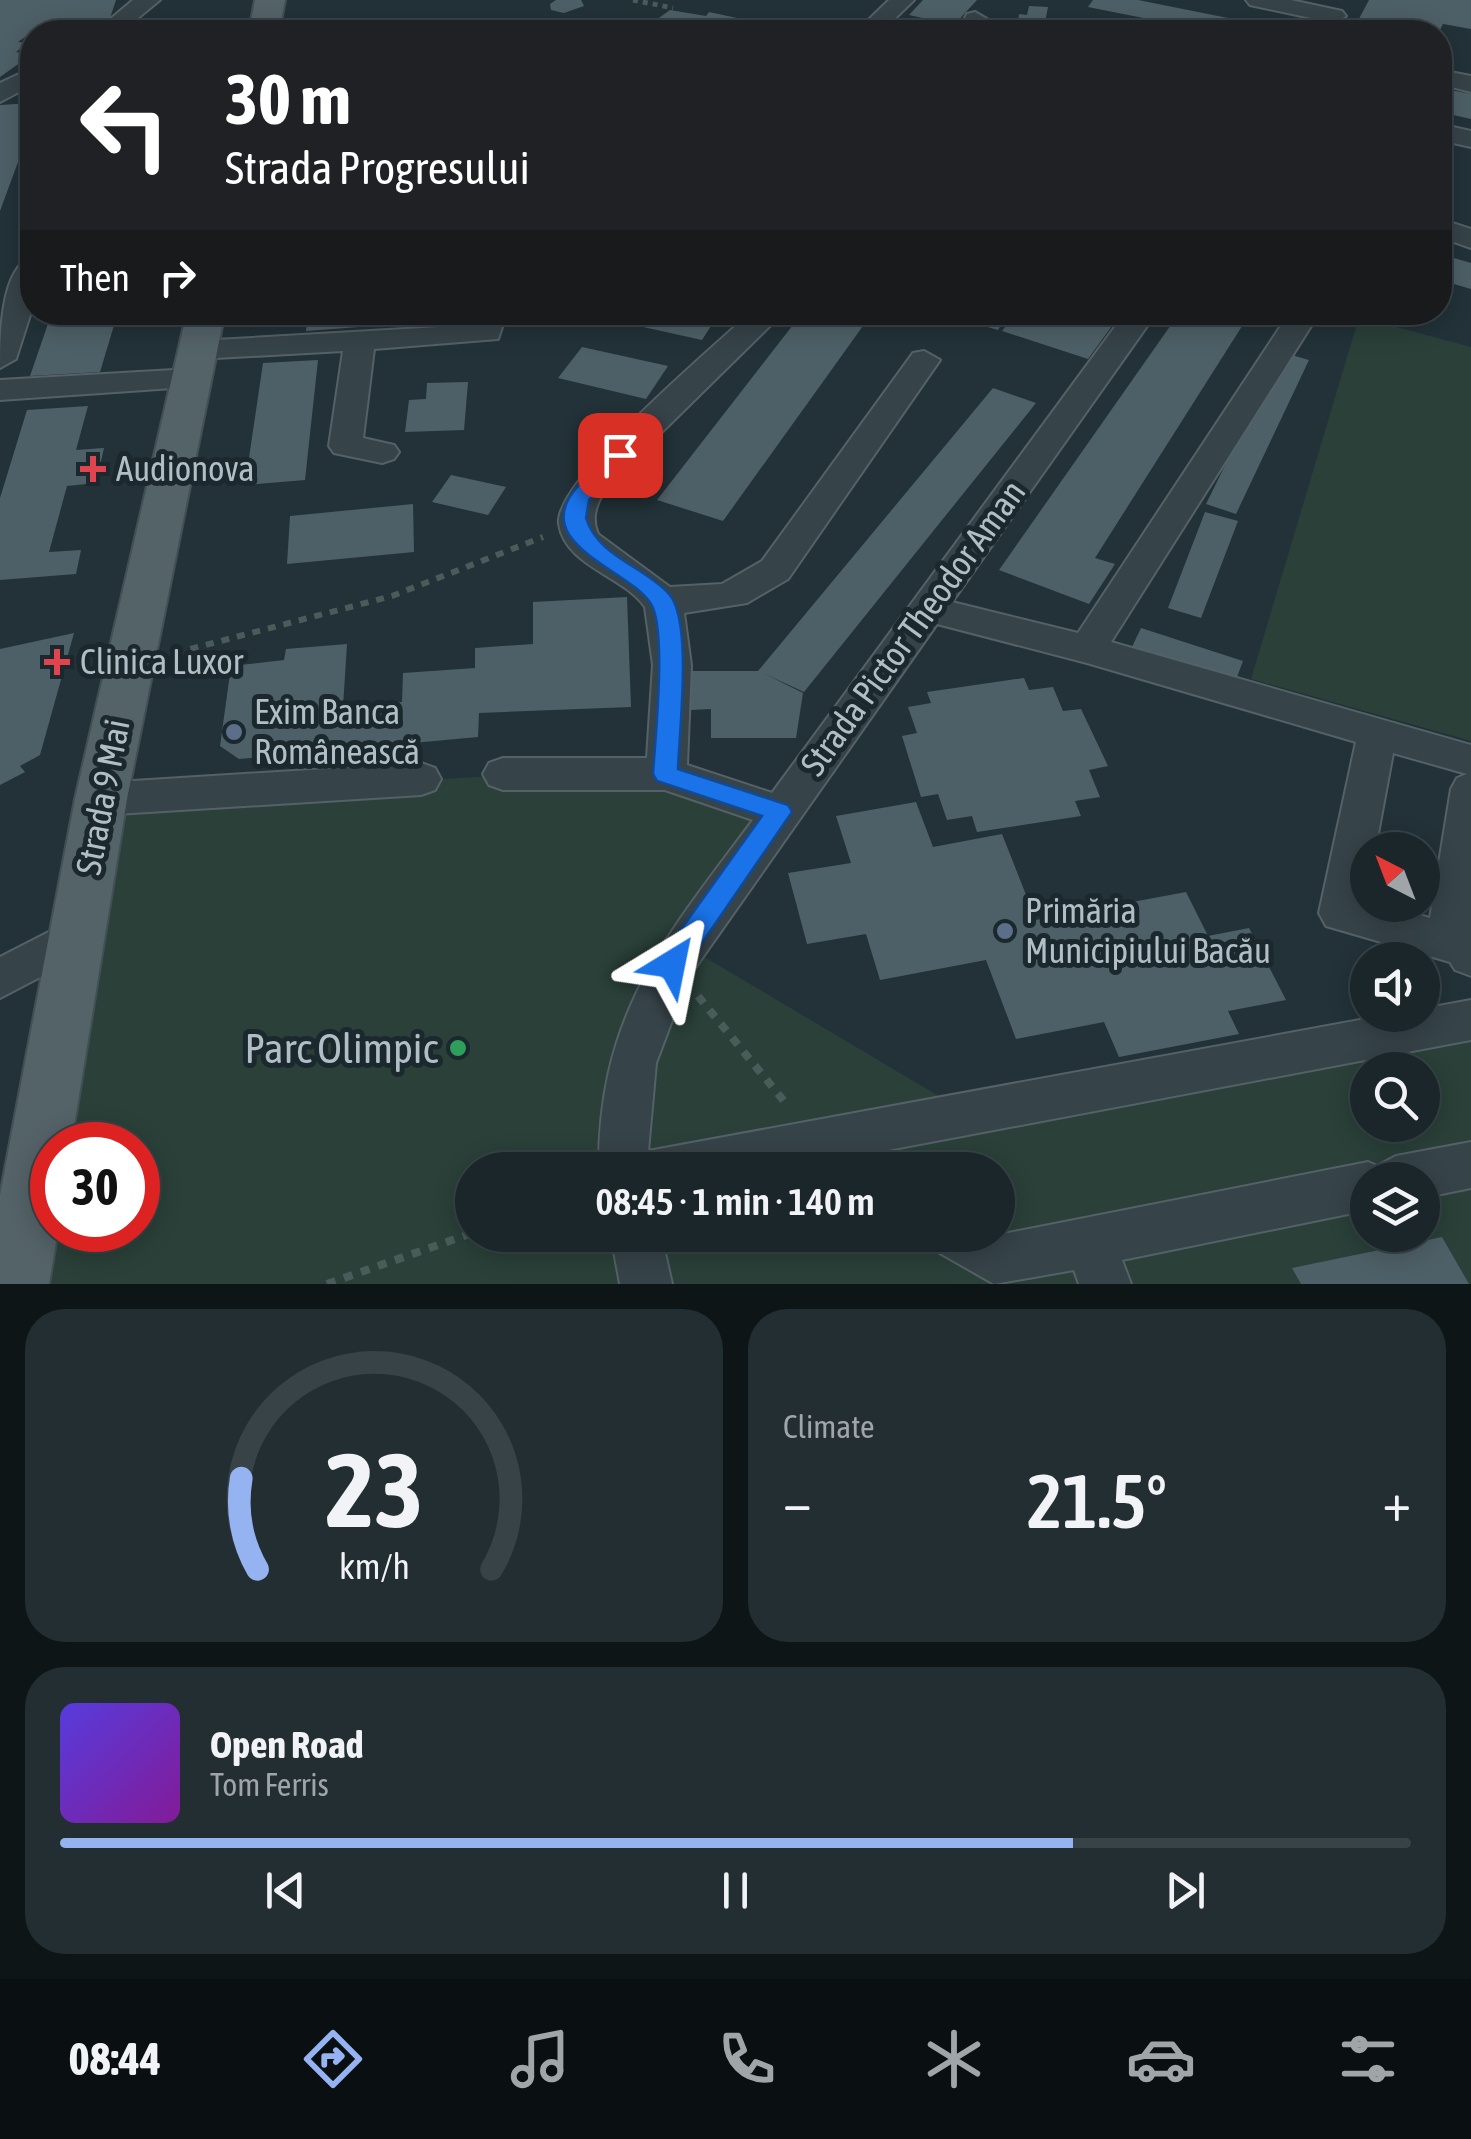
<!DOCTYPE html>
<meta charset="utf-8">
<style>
body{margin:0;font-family:"Asap Condensed",sans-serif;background:#232e32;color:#f1f3f6;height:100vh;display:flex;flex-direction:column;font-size:38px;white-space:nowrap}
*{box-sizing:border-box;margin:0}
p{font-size:32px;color:#9fa5a8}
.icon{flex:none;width:55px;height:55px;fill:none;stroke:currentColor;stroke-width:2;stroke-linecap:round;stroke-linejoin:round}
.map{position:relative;height:1284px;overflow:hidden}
.drawer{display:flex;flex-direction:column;gap:25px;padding:25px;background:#0e1517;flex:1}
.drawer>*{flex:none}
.top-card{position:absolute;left:20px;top:20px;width:1432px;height:305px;border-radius:40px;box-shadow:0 5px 25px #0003,0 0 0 2px #384347;background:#202124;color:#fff;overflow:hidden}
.needle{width:65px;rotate:318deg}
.buttons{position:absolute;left:1350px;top:832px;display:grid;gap:20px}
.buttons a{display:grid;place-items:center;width:90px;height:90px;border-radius:50%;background:#1a262a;box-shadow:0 5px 25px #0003,0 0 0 2px #384347;font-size:50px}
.speed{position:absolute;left:30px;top:1122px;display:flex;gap:20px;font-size:50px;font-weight:700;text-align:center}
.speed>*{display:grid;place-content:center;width:130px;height:130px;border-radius:50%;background:#1a262a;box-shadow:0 5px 25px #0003,0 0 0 2px #384347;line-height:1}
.speed .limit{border:15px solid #d22;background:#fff;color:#111}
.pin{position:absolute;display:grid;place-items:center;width:85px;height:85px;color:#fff;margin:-42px;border-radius:20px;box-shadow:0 5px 15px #0006}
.me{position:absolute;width:110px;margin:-55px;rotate:35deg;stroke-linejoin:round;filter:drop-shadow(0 0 8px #0008)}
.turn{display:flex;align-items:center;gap:35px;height:210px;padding:0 40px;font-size:45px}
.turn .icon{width:130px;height:130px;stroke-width:2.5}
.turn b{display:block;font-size:70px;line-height:85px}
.then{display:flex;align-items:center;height:95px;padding:0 40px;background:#0003;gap:20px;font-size:38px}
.big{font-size:75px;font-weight:600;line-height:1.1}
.drawer .tile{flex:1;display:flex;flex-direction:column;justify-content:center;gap:15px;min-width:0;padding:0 35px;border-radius:40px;background:#232e32}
.drawer .dial{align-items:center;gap:0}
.dial svg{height:260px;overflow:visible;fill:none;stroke:#384347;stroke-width:7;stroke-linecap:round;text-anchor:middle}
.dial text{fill:#f1f3f6;stroke:none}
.song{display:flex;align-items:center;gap:30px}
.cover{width:120px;height:120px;border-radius:15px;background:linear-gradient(135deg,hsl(250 70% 55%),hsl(290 70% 35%))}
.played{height:10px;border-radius:5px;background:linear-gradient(90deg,#95b2f1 75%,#384347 75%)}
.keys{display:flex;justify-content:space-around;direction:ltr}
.heat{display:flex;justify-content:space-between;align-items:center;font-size:55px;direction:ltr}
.drawer .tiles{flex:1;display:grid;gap:25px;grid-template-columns:1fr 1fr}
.tile:last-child{grid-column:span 2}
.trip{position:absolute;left:455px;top:1152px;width:560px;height:100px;border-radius:50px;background:#1a262a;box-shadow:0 5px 25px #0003,0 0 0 2px #384347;font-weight:600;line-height:100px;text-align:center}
.dock{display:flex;height:160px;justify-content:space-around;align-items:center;background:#0a0f11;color:#9fa5a8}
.dock .icon{width:70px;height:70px}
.dock .selected{color:#95b2f1}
.dock b{font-size:45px;color:#f1f3f6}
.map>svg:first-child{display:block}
.green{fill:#2a4039;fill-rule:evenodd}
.building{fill:#4e6067}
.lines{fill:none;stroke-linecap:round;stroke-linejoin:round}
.minor-casing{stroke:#546166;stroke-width:4}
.major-casing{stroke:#424f55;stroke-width:4}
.path-far2{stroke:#495c59;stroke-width:5;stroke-dasharray:5 5;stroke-linecap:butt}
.path-far1{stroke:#495c59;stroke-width:6;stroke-dasharray:8 8;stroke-linecap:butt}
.path{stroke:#495c59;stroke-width:8;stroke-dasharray:9 9;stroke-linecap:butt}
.minor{fill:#364348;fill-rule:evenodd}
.major{fill:#546368;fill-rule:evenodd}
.route{fill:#1a73e8;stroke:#114b97;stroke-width:2.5}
.health-dot{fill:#e0444e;stroke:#1b282d;stroke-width:4}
.service-dot{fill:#5c6f8a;stroke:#1b282d;stroke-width:4}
.leisure-dot{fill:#2e9e5b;stroke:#1b282d;stroke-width:4}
.labels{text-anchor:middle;stroke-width:10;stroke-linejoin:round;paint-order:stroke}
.poi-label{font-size:35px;fill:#b1bec5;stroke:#1b282d;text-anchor:start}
.street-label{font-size:35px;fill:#b1bec5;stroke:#1b282d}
.near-poi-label{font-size:42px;fill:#b1bec5;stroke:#1b282d;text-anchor:end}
</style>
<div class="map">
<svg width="1471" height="1284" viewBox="0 0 1471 1284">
<rect width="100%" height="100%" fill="#223238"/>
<g class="green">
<polygon points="1359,317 1471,347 1471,741 1251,679"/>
<path d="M563,772l103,2 113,38 -93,134 283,168 502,-88v258h-1455l85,-485zM1368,1070h54v55h-54zM52,1145h86v85h-86zM472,1170h526v65h-526zM1368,1180h54v55h-54z"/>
</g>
<g class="building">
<polygon points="0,0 116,0 108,24 36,29 18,42 27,43 16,52 31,55 0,77"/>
<polygon points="556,0 581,0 584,6 564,13 551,10 550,4"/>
<polygon points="923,0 977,0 954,25 909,15"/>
<polygon points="1093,0 1138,0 1253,23 1247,32 1214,32 1088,7"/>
<polygon points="1369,0 1471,0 1471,29 1443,24 1439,32 1352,32"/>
<polygon points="1029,6 1048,7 1043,32 1002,32 1005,21 1018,23 1019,14 1027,15"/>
<polygon points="670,10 706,16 709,12 751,21 739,32 641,31"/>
<polygon points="191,20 188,32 143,32 146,23"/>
<polygon points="515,25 515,32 429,32 429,29"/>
<polygon points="1440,88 1471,94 1471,119 1440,112"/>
<polygon points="32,103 32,124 0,211 0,105"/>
<polygon points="1440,254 1471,263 1471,289 1440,280"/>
<polygon points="52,312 118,312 100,372 30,376"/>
<polygon points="308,312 413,312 412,323 306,331"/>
<polygon points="425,312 479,312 480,324 425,329"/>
<polygon points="623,312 720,312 702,340 616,321"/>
<polygon points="803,312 873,312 723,521 657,500"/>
<polygon points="935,312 1009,312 998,330"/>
<polygon points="1017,312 1096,312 1117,319 1088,359 1002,331"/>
<polygon points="1180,312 1251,312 1095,558 1115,564 1089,604 999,570"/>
<polygon points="582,347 668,366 646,399 558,378"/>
<polygon points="1281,352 1309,360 1236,514 1206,504"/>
<polygon points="318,360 305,480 245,485 263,363"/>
<polygon points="468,382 464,430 405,432 409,400 426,399 427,383"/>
<polygon points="993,388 1036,403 804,692 763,673 803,693 796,738 711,738 711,709 690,710 691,671 758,671"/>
<polygon points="88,406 76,450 104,448 96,483 67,486 49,552 81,550 76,574 0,580 0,498 27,410"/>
<polygon points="451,475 506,487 488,515 432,502"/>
<polygon points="413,504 414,552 287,564 290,516"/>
<polygon points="1205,512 1238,521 1201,618 1168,608"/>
<polygon points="627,597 631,707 479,713 478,737 239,759 220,746 231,666 284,660 286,649 347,644 343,707 402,702 403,673 475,668 475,648 533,644 533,602"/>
<polygon points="1141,628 1243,661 1234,685 1130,651"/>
<polygon points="74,633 40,755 20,766 25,772 0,785 0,649"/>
<polygon points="1024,678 1029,690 1053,687 1063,711 1081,709 1108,766 1089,770 1100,797 1075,801 1081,816 977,832 972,816 947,820 938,794 921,797 902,736 917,733 908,707 931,703 927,692"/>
<polygon points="916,802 933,847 1002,834 1036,920 1186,892 1208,936 1249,928 1286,1000 1228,1011 1239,1034 1119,1057 1104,1022 1016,1039 986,960 880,980 866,934 807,944 788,873 851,863 836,816"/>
<polygon points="1442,1237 1469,1284 1301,1284 1292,1268"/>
</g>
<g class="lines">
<defs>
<g id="minor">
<polygon points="133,0 160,0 121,32 95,32"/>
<polygon points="889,0 914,0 881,32 856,32"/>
<polygon points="1246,0 1291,0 1342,11 1346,16 1334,23 1250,5"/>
<polygon points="975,12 987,19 982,32 958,32 967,14"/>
<polygon points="32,68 32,85 0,102 0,83"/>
<polygon points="1440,70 1471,76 1471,92 1440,84"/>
<polygon points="1440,124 1471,131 1471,147 1440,140"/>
<polygon points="1440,219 1471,229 1471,248 1440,237"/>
<path d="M32,258v51l-16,50 -16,9c0,-27 0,-102 32,-110z"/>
<polygon points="477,312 507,312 498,339 374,349 363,438 394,445 399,452 394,459 382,463 334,453 329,446 343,351 198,359 183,350 198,341 474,325"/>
<path d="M751,312h33l-176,173c-10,16 -18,30 -10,49l72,53 52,-3 40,-23 151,-208 11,-2 16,9 -152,219 -41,24 -63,10 7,52 -4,100 85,28 354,-481h31l-205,290 126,31 212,-321h30l-209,330 360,103v231l-16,-6 -5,-8 -124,-36 -7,-13 37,-171 -269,-79 -150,-39 -249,354 -32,85 -8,88 739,-136h35v-6l49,-9v40l-604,114 7,16h-275c-1,-156 66,-232 154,-350l-88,-30h-162l-14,-5 -6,-11 6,-11 14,-5h144l6,-93 -8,-58c-21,-31 -80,-41 -86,-83 -6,-43 156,-178 192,-212zM1393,753l74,21 -10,4 -6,11 -21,129 -65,-17 3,-51h7z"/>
<polygon points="191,369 202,372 207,379 202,386 0,400 0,380"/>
<polygon points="421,763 435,768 441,779 435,790 421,795 101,815 87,810 80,799 87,788 101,783"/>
<polygon points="78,917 94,923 100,936 94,949 0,998 0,957"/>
<polygon points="1471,1142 1471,1188 1422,1198 1422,1180 1368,1180 1368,1210 1122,1260 1131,1284 1079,1284 1074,1270 994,1284 938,1252 931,1235 998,1235 1368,1162 1377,1166 1396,1156"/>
<polygon points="611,1235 661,1235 672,1284 620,1284"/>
</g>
<g id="major">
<polygon points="255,0 285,0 279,32 249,32"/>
<polygon points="187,312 225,312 127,799 71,1145 52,1145 52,1230 58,1230 49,1284 0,1284 0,1195 75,799"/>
</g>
</defs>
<use href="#minor" class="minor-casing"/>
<use href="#major" class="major-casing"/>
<polyline class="path-far2" points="633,0 673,8"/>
<polyline class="path-far1" points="175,653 392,596 543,537"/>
<g class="path">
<polyline points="698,996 788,1106"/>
<polyline points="327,1284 472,1233"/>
</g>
<use href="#minor" class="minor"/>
<use href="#major" class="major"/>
</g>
<path class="route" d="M620,448l10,7 -41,45 -3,18c12,39 58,48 83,76 24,27 10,138 9,175l110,36 4,7 -110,160h-20l-4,-8 4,-8 100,-140 -105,-35 -4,-7c2,-34 14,-144 -2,-170 -21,-35 -128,-61 -71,-120 11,-12 24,-31 40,-36z"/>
<g class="health-dot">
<path d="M88 454h10v10h10v10h-10v10h-10v-10h-10v-10h10z"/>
<path d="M52 647h10v10h10v10h-10v10h-10v-10h-10v-10h10z"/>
</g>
<g class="service-dot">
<circle cx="234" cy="732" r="10"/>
<circle cx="1005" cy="931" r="10"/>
</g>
<circle class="leisure-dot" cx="458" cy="1048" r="10"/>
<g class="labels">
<g class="poi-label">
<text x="116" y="481">Audionova</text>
<text x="80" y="674">Clinica Luxor</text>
<text x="254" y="724">Exim Banca<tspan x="254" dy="40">Românească</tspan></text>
<text x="1025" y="923">Primăria<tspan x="1025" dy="40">Municipiului Bacău</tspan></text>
</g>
<g class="street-label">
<text transform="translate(913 628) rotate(-54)" y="12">Strada Pictor Theodor Aman</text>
<text transform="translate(103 797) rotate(-79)" y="12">Strada 9 Mai</text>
</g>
<g class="near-poi-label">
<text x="438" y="1063">Parc Olimpic</text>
</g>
</g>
</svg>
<div class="buttons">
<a><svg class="needle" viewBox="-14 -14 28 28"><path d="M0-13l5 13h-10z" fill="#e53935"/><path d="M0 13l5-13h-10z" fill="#9fa5a8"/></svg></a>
<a><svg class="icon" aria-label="sound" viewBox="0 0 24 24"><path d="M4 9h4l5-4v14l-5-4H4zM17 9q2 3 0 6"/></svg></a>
<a><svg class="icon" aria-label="search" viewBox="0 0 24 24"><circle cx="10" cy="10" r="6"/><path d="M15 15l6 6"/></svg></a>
<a><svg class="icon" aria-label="layers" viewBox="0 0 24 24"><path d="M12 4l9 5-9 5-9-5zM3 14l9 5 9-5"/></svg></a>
</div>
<div class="speed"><div class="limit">30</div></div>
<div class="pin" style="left:620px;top:455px;background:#d93025"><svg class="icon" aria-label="arrive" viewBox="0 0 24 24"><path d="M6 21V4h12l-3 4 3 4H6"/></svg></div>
<svg class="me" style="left:672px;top:964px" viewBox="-20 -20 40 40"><path d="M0-17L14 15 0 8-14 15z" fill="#1a73e8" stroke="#fff" stroke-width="4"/></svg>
<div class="trip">08:45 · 1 min · 140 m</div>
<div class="top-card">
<div class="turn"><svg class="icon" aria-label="left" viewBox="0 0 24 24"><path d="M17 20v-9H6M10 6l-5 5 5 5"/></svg><div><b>30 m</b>Strada Progresului</div></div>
<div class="then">Then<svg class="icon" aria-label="right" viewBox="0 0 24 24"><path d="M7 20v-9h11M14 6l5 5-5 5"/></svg></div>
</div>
</div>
<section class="drawer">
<div class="tiles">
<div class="tile dial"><svg viewBox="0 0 100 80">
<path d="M14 69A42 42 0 1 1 86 69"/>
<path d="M14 69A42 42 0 0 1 9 41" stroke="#95b2f1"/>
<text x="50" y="56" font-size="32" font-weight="700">23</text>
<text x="50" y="72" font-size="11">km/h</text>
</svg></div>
<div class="tile"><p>Climate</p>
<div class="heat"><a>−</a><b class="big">21.5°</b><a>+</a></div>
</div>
<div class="tile">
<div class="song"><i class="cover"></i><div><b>Open Road</b><p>Tom Ferris</p></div></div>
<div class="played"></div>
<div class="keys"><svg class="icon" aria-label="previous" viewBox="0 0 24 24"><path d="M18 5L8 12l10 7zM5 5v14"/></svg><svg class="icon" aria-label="pause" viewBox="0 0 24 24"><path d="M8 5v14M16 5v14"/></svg><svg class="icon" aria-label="next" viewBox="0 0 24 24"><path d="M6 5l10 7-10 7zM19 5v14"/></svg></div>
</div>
</div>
</section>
<nav class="dock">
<b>08:44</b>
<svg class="icon selected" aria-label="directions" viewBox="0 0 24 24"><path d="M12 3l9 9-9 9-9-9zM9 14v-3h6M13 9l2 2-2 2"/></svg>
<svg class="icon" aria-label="music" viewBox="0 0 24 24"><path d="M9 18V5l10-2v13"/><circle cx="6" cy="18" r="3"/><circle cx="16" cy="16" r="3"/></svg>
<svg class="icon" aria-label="phone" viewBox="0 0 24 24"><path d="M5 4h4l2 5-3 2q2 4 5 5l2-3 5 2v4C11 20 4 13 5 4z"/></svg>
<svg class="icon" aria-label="climate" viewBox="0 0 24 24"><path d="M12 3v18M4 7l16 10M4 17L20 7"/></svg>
<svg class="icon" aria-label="car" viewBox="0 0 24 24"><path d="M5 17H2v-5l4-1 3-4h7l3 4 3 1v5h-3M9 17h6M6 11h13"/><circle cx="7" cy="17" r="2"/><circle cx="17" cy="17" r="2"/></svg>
<svg class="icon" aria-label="filters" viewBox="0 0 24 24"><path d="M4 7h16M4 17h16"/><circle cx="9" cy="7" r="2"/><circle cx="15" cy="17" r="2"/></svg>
</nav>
